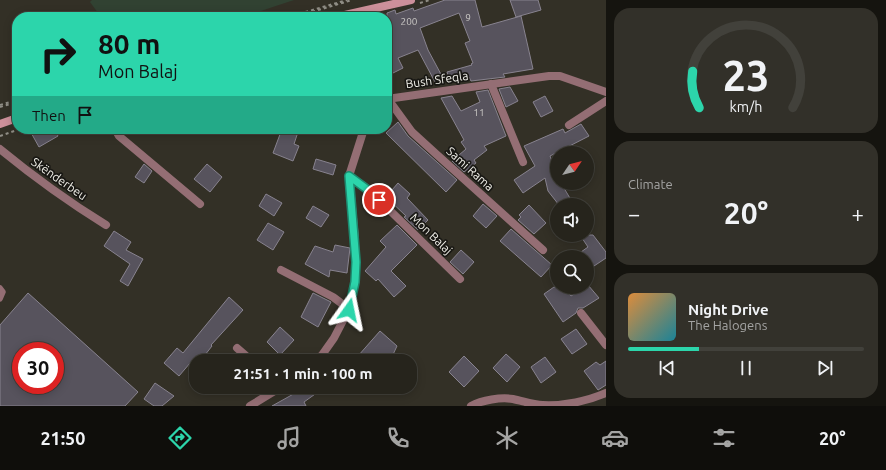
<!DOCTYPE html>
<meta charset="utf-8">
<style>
body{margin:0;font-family:Ubuntu,sans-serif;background:#323029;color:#f1f3f6;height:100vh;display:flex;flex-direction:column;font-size:15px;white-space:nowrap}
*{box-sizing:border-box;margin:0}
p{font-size:13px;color:#a4a4a3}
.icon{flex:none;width:22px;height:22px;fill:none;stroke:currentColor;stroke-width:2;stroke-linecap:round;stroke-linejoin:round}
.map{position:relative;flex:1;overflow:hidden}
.sheet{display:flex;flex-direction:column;gap:8px;padding:8px;background:#15140f;width:280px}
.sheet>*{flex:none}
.top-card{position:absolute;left:12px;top:12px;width:380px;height:122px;border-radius:16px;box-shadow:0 2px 10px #0003,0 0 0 1px #42413b;background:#2cd5ab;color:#111;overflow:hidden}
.needle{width:26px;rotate:55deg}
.fabs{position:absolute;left:550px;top:146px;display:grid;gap:8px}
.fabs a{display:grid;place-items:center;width:44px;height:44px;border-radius:50%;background:#26241c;box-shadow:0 2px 10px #0003,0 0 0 1px #42413b;font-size:20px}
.speed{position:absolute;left:12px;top:342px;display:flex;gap:8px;font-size:20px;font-weight:700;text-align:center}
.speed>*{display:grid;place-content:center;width:52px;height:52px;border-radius:50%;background:#26241c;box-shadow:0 2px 10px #0003,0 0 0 1px #42413b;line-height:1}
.speed .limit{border:6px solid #d22;background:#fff;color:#111}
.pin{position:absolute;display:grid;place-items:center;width:34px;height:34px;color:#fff;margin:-17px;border:2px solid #fff;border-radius:50%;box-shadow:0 1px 4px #0007}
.me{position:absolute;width:44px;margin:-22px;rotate:12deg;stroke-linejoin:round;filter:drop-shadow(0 0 3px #0008)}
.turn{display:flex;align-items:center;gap:14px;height:84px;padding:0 20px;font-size:18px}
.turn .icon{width:52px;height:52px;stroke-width:2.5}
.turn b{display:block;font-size:28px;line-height:34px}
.then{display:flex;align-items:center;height:38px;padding:0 20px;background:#0003;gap:8px;font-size:15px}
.big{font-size:30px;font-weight:600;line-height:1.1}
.sheet .widget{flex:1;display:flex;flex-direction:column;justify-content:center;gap:6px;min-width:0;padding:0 14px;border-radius:16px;background:#323029}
.sheet .dial{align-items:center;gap:0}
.dial svg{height:104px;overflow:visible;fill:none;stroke:#42413b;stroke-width:7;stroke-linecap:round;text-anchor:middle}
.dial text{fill:#f1f3f6;stroke:none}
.song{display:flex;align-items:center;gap:12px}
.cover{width:48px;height:48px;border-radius:6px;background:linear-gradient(135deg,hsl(30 70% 55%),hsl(190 70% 35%))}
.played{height:4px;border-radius:2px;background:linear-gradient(90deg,#2cd5ab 30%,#42413b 30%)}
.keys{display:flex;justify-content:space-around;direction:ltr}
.heat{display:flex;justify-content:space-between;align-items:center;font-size:22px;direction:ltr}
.trip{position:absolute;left:189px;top:354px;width:228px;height:40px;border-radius:16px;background:#26241c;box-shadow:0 2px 10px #0003,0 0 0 1px #42413b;font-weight:600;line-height:40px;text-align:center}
.tabs{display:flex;height:64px;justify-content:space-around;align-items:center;background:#0f0e0b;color:#a4a4a3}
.tabs .icon{width:28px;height:28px}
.tabs .active{color:#2cd5ab}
.tabs b{font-size:18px;color:#f1f3f6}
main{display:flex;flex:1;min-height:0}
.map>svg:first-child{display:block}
.green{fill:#314232}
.building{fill:#57535d;stroke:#88838f;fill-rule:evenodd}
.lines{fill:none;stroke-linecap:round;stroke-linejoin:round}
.path{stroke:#908e86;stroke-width:2;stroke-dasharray:3 3;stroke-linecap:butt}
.lane{stroke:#946e74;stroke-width:5.5}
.street{stroke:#946e74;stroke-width:8}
.secondary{stroke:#cd909a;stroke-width:8}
.route-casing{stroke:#1d8a6f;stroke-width:10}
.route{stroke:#2cd5ab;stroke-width:7}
.labels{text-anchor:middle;stroke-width:3.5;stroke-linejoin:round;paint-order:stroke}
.number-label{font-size:10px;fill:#cac8c5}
.street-label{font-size:12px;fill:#f0efe8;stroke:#191814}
</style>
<main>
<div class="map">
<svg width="606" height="406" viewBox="0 0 606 406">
<rect width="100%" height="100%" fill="#333026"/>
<polygon class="green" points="92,0 294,0 243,17 101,17 90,2"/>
<g class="building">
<polygon points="445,0 475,0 482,27 521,16 533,69 503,74 505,77 471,81 469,77 450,82 447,72 472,65 471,64 473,63 465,43 470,41 459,13 420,28 428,50 443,78 435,82 418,50 398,58 403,68 387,76 387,13 395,10 396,14 413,8 414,11"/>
<polygon points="510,0 538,0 541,10 516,17"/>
<polygon points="510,87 518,101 506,107 499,89"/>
<polygon points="488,90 506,136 484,146 487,150 474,160 476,163 464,172 452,161 466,149 461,142 464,140 441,98 452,96 461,111 480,102 476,92"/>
<polygon points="545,96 553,111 541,117 533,102"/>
<polygon points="398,122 408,136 457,180 446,192 386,133"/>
<polygon points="581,124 589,136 550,156 557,174 557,183 561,183 574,205 559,205 548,191 545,178 523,193 514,180 535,166 524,146 563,129 565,133"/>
<polygon points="29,129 54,129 58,136 39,147"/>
<polygon points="282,129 299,129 294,144 299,146 293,161 273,153"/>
<polygon points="316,159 336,165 333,175 313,169"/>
<polygon points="144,164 152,171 144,183 135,177"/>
<polygon points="207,164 222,177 210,192 194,179"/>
<polygon points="398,183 410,194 407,198 428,220 418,230 404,217 406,216 386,197"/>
<polygon points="266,194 282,203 274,216 259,206"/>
<polygon points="483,204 497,216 486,228 473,216"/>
<polygon points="529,205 546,223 534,234 518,220 521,217 519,215"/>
<polygon points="313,206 329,215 321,227 306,218"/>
<polygon points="268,223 284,232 273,250 257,240"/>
<polygon points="397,225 417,245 391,271 406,286 394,297 378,279 376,281 365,271 386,247 380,241"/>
<polygon points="511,229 552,265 541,277 500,241"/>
<polygon points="114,231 131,242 126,250 143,259 128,286 120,281 130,264 104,246"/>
<polygon points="580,235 593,235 606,252 606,258 591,268 587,261 587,257 584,257 581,252 588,247"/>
<polygon points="335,245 350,248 347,273 330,270 329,277 305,264 315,246 333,252"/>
<polygon points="461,250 474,262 463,274 450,262"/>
<polygon points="588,285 599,298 583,308 578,308 576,313 563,322 544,294 554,287 564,287 571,296"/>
<path d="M28,293l110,99 -13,14h-125v-81zM21,351h34v34h-34z"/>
<polygon points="313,293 331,302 318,327 301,317"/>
<polygon points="229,297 243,310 211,345 212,346 201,360 196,356 179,376 164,363 177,348 183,353"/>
<polygon points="280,327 294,340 280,355 267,342"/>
<polygon points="576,329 587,344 572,354 561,339"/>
<polygon points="380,331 397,346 390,361 363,361 358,356"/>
<polygon points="506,354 520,367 507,382 493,368"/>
<polygon points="464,356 479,371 464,387 449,372"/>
<polygon points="545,357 556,372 541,383 531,367"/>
<polygon points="606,361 606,385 598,390 584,371 596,362 600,365"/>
<polygon points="155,383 174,396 162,406 154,406 144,399"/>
<polygon points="306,387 325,387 304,402 306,406 272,406"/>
</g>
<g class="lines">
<g class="path">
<polyline points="420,3 430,0"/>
<polyline points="288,17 347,0"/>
<polyline points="295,17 352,0"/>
<polyline points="0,105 17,100"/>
<polyline points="0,107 17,102"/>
<polyline points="0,136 20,129"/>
</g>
<polyline class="lane" points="0,288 3,292 0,299"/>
<g class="street">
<polyline points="491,84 523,162"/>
<polyline points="387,99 549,76 560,76 606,92"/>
<polyline points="388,99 412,132 435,153 543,250"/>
<polyline points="569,125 606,101"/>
<polyline points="115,129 119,136 200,204"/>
<path d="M0,149c34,28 69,53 106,76"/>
<polyline points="349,176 368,189 460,279"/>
<polyline points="281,270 333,297 349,309"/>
<polyline points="581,313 606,345"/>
<polyline points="237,348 252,361"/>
<polyline points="315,361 322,355 334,338 349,309 355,281 355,238 349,176 364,129"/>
<polyline points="250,406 281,387"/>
<path d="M471,406c11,-6 30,-9 42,-7 10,2 20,6 30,6 21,1 45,-4 63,-12"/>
</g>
<g class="secondary">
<polyline points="336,17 411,0"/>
<polyline points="0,124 17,118"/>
</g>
</g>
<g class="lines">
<defs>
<polyline id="route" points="349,310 355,282 356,262 349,176 368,190 379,200"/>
</defs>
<use href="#route" class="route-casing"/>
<use href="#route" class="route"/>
</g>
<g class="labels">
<g class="number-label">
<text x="468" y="21">9</text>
<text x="409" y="25">200</text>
<text x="479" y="116">11</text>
</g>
<g class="street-label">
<text transform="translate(437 80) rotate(-8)" y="4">Bush Sfeqla</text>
<text transform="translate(470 169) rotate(42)" y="4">Sami Rama</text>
<text transform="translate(59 179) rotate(35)" y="4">Skënderbeu</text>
<text transform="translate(431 234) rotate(44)" y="4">Mon Balaj</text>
</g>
</g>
</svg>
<div class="fabs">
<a><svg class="needle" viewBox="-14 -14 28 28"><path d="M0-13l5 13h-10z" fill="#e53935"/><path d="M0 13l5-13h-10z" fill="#a4a4a3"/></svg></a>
<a><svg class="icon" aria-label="sound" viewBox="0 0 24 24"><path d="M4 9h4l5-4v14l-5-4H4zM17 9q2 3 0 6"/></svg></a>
<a><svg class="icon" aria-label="search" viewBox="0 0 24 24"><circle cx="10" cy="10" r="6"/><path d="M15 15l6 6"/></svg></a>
</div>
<div class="speed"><div class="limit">30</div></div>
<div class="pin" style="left:379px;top:200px;background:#d93025"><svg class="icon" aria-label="arrive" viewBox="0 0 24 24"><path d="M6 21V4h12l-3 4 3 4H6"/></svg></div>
<svg class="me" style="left:349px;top:310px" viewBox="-20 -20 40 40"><path d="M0-17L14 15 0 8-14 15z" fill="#2cd5ab" stroke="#fff" stroke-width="4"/></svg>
<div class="trip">21:51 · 1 min · 100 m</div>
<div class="top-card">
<div class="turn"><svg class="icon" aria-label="right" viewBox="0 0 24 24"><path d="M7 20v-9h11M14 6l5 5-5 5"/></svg><div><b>80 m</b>Mon Balaj</div></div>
<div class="then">Then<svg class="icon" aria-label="arrive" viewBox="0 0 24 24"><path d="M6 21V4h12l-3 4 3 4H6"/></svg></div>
</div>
</div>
<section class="sheet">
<div class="widget dial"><svg viewBox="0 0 100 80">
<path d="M14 69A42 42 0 1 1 86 69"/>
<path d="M14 69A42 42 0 0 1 9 41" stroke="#2cd5ab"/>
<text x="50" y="56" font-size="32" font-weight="700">23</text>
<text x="50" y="72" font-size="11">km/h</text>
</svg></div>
<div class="widget"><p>Climate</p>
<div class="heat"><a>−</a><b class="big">20°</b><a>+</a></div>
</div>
<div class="widget">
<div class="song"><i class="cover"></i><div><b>Night Drive</b><p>The Halogens</p></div></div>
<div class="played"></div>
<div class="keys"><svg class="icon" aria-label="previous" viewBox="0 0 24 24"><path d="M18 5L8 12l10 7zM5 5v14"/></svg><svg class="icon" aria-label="pause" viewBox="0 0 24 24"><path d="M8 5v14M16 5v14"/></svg><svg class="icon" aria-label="next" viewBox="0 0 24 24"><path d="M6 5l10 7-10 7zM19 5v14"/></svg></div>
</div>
</section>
</main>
<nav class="tabs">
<b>21:50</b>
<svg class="icon active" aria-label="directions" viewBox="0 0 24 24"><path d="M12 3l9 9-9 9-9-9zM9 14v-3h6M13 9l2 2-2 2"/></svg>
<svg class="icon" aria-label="music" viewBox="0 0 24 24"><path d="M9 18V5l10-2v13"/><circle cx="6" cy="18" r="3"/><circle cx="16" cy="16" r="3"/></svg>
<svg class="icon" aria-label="phone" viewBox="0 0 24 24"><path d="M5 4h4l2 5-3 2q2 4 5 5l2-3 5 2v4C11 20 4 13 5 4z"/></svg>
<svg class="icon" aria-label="climate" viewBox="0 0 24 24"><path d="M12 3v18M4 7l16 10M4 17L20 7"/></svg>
<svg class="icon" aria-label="car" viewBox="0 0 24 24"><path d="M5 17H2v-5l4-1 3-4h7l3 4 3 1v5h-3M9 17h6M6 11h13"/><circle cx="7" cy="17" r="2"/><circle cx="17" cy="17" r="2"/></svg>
<svg class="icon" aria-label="filters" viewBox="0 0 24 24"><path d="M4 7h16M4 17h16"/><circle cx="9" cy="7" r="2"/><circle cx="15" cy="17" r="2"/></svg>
<b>20°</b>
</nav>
